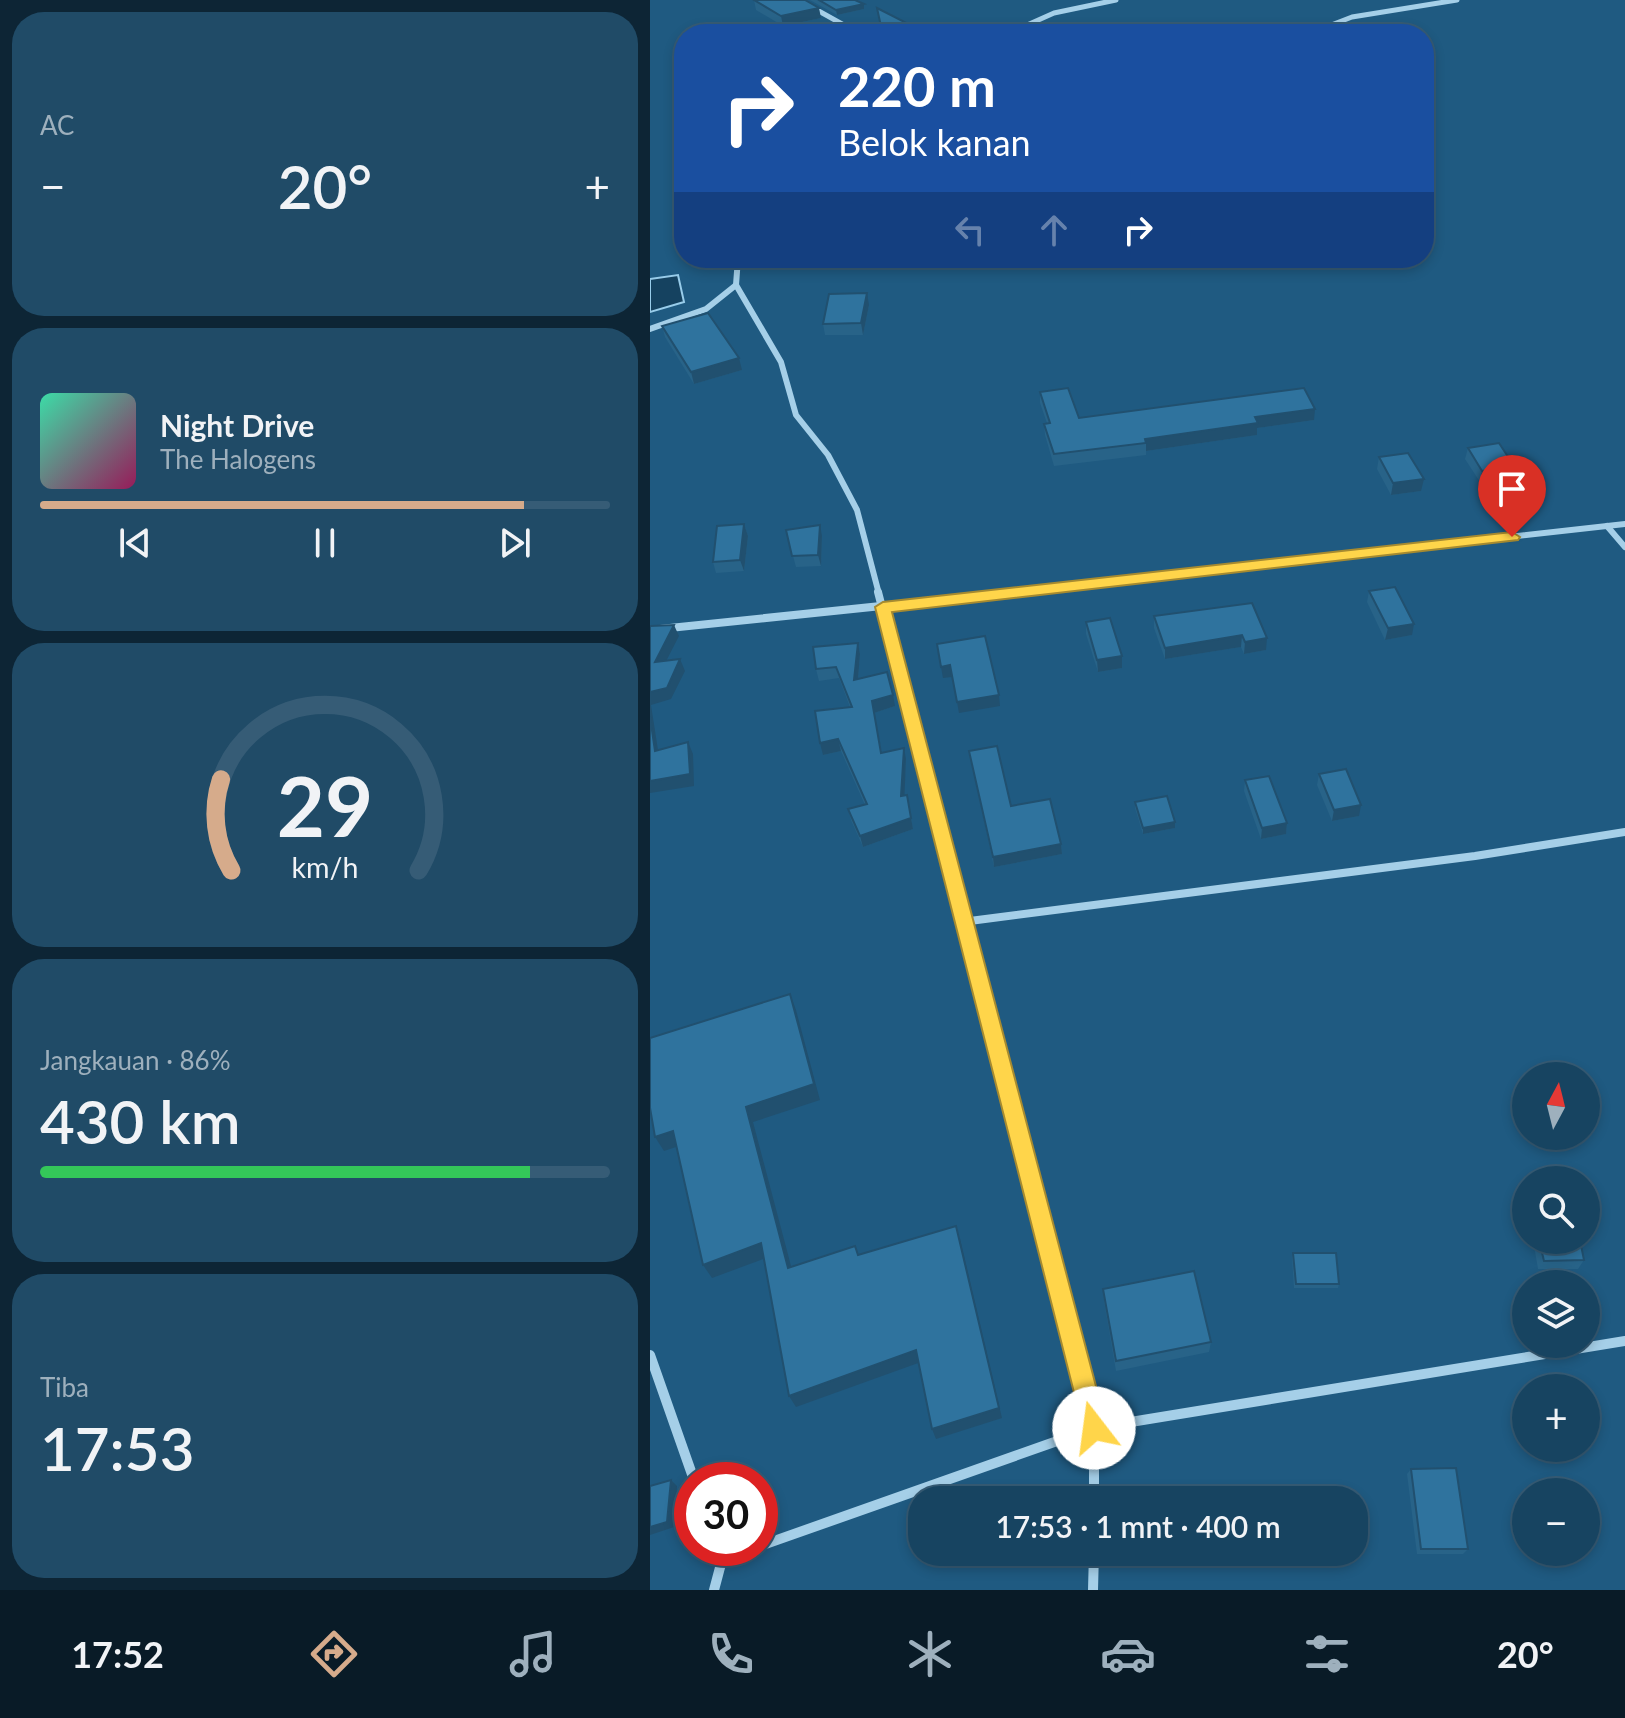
<!DOCTYPE html>
<html lang="id">
<meta charset="utf-8">
<style>
body{margin:0;font-family:Lato,sans-serif;background:#204b67;color:#f1f3f6;height:100vh;display:flex;flex-direction:column;font-size:30px;white-space:nowrap}
*{box-sizing:border-box;margin:0}
p{font-size:26px;color:#9eb0bd}
.icon{flex:none;width:44px;height:44px;fill:none;stroke:currentColor;stroke-width:2;stroke-linecap:round;stroke-linejoin:round}
.map{position:relative;flex:1;overflow:hidden}
.details{display:flex;flex-direction:column;gap:12px;padding:12px;background:#0d2535;width:650px}
.details>*{flex:none}
.hud{position:absolute;left:24px;top:24px;width:760px;height:244px;border-radius:32px;box-shadow:0 4px 12px #0003,0 0 0 2px #365c76;background:#1a4fa0;color:#fff;overflow:hidden}
.needle{width:52px;rotate:7deg}
.buttons{position:absolute;left:862px;top:1062px;display:grid;gap:16px}
.buttons a{display:grid;place-items:center;width:88px;height:88px;border-radius:50%;background:#174461;box-shadow:0 4px 12px #0003,0 0 0 2px #365c76;font-size:40px}
.speed{position:absolute;left:24px;top:1462px;display:flex;gap:16px;font-size:40px;font-weight:700;text-align:center}
.speed>*{display:grid;place-content:center;width:104px;height:104px;border-radius:50%;background:#174461;box-shadow:0 4px 12px #0003,0 0 0 2px #365c76;line-height:1}
.speed .limit{border:12px solid #d22;background:#fff;color:#111}
.pin{position:absolute;display:grid;place-items:center;width:68px;height:68px;color:#fff;margin:-82px -34px;border-radius:50% 50% 50% 0;rotate:-45deg;box-shadow:0 0 8px #0007}
.pin .icon{rotate:45deg}
.me{position:absolute;width:88px;margin:-44px;rotate:345deg;stroke-linejoin:round;filter:drop-shadow(0 0 6px #0008)}
.turn{display:flex;align-items:center;gap:28px;height:168px;padding:0 32px;font-size:36px}
.turn .icon{width:104px;height:104px;stroke-width:2.5}
.turn b{display:block;font-size:56px;line-height:68px}
.lanes{display:flex;align-items:center;height:76px;padding:0 32px;background:#0003;justify-content:center;gap:40px;direction:ltr}
.lanes .off{opacity:.35}
.big{font-size:60px;font-weight:600;line-height:1.1}
.details .tile{flex:1;display:flex;flex-direction:column;justify-content:center;gap:12px;min-width:0;padding:0 28px;border-radius:32px;background:#204b67}
.details .dial{align-items:center;gap:0}
.dial svg{height:208px;overflow:visible;fill:none;stroke:#365c76;stroke-width:7;stroke-linecap:round;text-anchor:middle}
.dial text{fill:#f1f3f6;stroke:none}
.song{display:flex;align-items:center;gap:24px}
.cover{width:96px;height:96px;border-radius:12px;background:linear-gradient(135deg,hsl(160 70% 55%),hsl(330 70% 35%))}
.played{height:8px;border-radius:4px;background:linear-gradient(90deg,#d6ab8b 85%,#365c76 85%)}
.keys{display:flex;justify-content:space-around;direction:ltr}
.heat{display:flex;justify-content:space-between;align-items:center;font-size:44px;direction:ltr}
.charge{height:12px;border-radius:6px;background:linear-gradient(90deg,#34c759 86%,#365c76 0)}
.trip{position:absolute;left:258px;top:1486px;width:460px;height:80px;border-radius:32px;background:#174461;box-shadow:0 4px 12px #0003,0 0 0 2px #365c76;font-weight:600;line-height:80px;text-align:center}
.menu{display:flex;height:128px;justify-content:space-around;align-items:center;background:#091b27;color:#9eb0bd}
.menu .icon{width:56px;height:56px}
.menu .selected{color:#d6ab8b}
.menu b{font-size:36px;color:#f1f3f6}
main{display:flex;flex:1;min-height:0}
.map>svg:first-child{display:block}
.water{fill:#154260;stroke:#98ccea;stroke-width:2}
.lines{fill:none;stroke-linecap:round;stroke-linejoin:round}
.minor-far3{stroke:#a5cfe8;stroke-width:5}
.minor-far2{stroke:#a5cfe8;stroke-width:6}
.minor-far1{stroke:#a5cfe8;stroke-width:8}
.minor{stroke:#a5cfe8;stroke-width:10}
.wall{fill:#286388}
.shaded-wall{fill:#21506f}
.building{fill:#2f739e;stroke:#21506f;stroke-width:2}
.route{fill:#ffd54a;stroke:#a68a30;stroke-width:2}
</style>
<main>
<section class="details">
<div class="tile"><p>AC</p>
<div class="heat"><a>−</a><b class="big">20°</b><a>+</a></div>
</div>
<div class="tile">
<div class="song"><i class="cover"></i><div><b>Night Drive</b><p>The Halogens</p></div></div>
<div class="played"></div>
<div class="keys"><svg class="icon" aria-label="previous" viewBox="0 0 24 24"><path d="M18 5L8 12l10 7zM5 5v14"/></svg><svg class="icon" aria-label="pause" viewBox="0 0 24 24"><path d="M8 5v14M16 5v14"/></svg><svg class="icon" aria-label="next" viewBox="0 0 24 24"><path d="M6 5l10 7-10 7zM19 5v14"/></svg></div>
</div>
<div class="tile dial"><svg viewBox="0 0 100 80">
<path d="M14 69A42 42 0 1 1 86 69"/>
<path d="M14 69A42 42 0 0 1 10 34" stroke="#d6ab8b"/>
<text x="50" y="56" font-size="32" font-weight="700">29</text>
<text x="50" y="72" font-size="11">km/h</text>
</svg></div>
<div class="tile"><p>Jangkauan · 86%</p><b class="big">430 km</b><div class="charge"></div></div>
<div class="tile"><p>Tiba</p><b class="big">17:53</b></div>
</section>
<div class="map">
<svg width="975" height="1590" viewBox="0 0 975 1590">
<rect width="100%" height="100%" fill="#1f5a81"/>
<polygon class="water" points="28,275 34,302 0,312 0,279"/>
<g class="lines">
<g class="minor-far3">
<polyline points="149,0 210,34"/>
<polyline points="357,34 404,13 466,0"/>
<polyline points="658,34 702,17 807,0"/>
</g>
<g class="minor-far2">
<polyline points="88,258 86,285 131,362 146,415 178,455 207,510 229,594"/>
<polyline points="0,329 56,309 86,285"/>
<polyline points="957,526 975,547"/>
<polyline points="348,594 975,524"/>
</g>
<g class="minor-far1">
<polyline points="228,592 341,1028"/>
<polyline points="0,630 366,592"/>
<polyline points="312,922 825,856 975,832"/>
</g>
<g class="minor">
<polyline points="340,1026 444,1428 444,1500"/>
<polyline points="0,1355 44,1480"/>
<polyline points="110,1546 444,1428 975,1341"/>
<polyline points="72,1560 104,1548"/>
<polyline points="64,1590 72,1560 68,1548"/>
<polyline points="443,1590 444,1552"/>
</g>
</g>
<g class="wall">
<polygon points="104,0 171,18 133,26 106,10"/>
<polygon points="160,0 205,0 214,4 214,9 187,15"/>
<polygon points="219,305 213,335 175,335 173,324"/>
<polygon points="12,326 92,370 44,384 15,337"/>
<polygon points="390,392 429,418 664,420 607,428 607,435 496,451 496,455 404,466 395,435 394,424 397,423 390,403"/>
<polygon points="818,448 861,478 830,482 815,459"/>
<polygon points="729,457 771,491 741,495 727,469"/>
<polygon points="94,524 98,536 94,571 66,573 63,562"/>
<polygon points="136,530 172,536 171,566 146,567"/>
<polygon points="719,591 762,635 735,640 717,602"/>
<polygon points="602,603 616,650 594,654 591,647 515,659 504,628 504,616"/>
<polygon points="436,622 472,668 448,672 436,634"/>
<polygon points="208,643 210,654 208,679 245,706 224,713 232,753 256,759 254,795 257,795 263,829 213,847 201,820 198,809 215,805 191,751 173,755 200,707 189,678 169,681 166,669"/>
<polygon points="319,751 361,806 411,844 412,854 344,867"/>
<polygon points="669,774 709,816 682,821 667,785"/>
<polygon points="595,780 637,823 636,834 611,839 594,791"/>
<polygon points="485,802 525,822 525,828 493,834 485,808"/>
<polygon points="883,1240 930,1240 934,1260 928,1269 888,1269"/>
<polygon points="643,1253 689,1284 688,1288 644,1288 642,1257"/>
<polygon points="453,1289 561,1342 559,1352 466,1371 454,1301"/>
<polygon points="761,1469 818,1549 813,1554 767,1554 757,1474"/>
<polygon points="526,1552 581,1552 580,1558"/>
</g>
<g class="shaded-wall">
<polygon points="214,4 214,9 187,15 186,10"/>
<polygon points="169,8 171,18 133,26 131,16"/>
<polygon points="46,258 76,258 76,265 49,268"/>
<polygon points="217,293 219,305 213,335 211,323"/>
<polygon points="89,358 92,370 44,384 41,372"/>
<polygon points="665,409 664,420 607,428 607,435 496,451 496,443 495,439 605,417"/>
<polygon points="864,466 861,478 830,482 832,471"/>
<polygon points="774,479 771,491 741,495 743,483"/>
<polygon points="94,524 98,536 94,571 90,560"/>
<polygon points="170,525 172,536 171,566 168,555"/>
<polygon points="764,624 762,635 735,640 738,628"/>
<polygon points="24,625 29,636 10,673 5,662"/>
<polygon points="592,635 591,647 515,659 515,648"/>
<polygon points="617,638 616,650 594,654 595,642"/>
<polygon points="208,643 210,654 207,691 204,680"/>
<polygon points="472,656 472,668 448,672 447,660"/>
<polygon points="30,659 35,671 21,699 1,705 10,763 5,751 0,717 0,692"/>
<polygon points="300,665 302,677 293,678 291,667"/>
<polygon points="243,695 245,706 224,713 222,701"/>
<polygon points="349,695 350,706 309,713 307,702"/>
<polygon points="188,739 191,751 173,755 170,743"/>
<polygon points="38,742 43,754 44,786 0,793 0,781"/>
<polygon points="254,748 256,759 254,807 251,796"/>
<polygon points="257,795 263,829 213,847 210,836"/>
<polygon points="711,805 709,816 682,821 684,810"/>
<polygon points="525,822 525,828 493,834 493,828"/>
<polygon points="637,823 636,834 611,839 612,828"/>
<polygon points="411,844 412,854 344,867 343,857"/>
<polygon points="140,994 146,1010 170,1100 103,1122 145,1281 138,1268 96,1107"/>
<polygon points="23,1131 32,1145 14,1151 5,1137"/>
<polygon points="310,1239 352,1418 286,1439 282,1429"/>
<polygon points="111,1243 119,1257 62,1278 53,1265"/>
<polygon points="266,1350 271,1362 146,1407 139,1396"/>
<polygon points="21,1480 27,1486 24,1527 0,1535 0,1527"/>
</g>
<g class="building">
<polygon points="104,0 155,0 169,8 131,16"/>
<polygon points="169,0 205,0 214,4 186,10"/>
<polygon points="227,8 268,29 288,24 296,34 220,34 232,31"/>
<polygon points="498,28 499,34 450,34 447,32"/>
<polygon points="217,293 211,323 173,324 179,294"/>
<polygon points="58,313 89,358 41,372 12,326"/>
<polygon points="418,388 429,418 654,388 665,409 605,417 608,423 495,439 496,443 404,454 394,424 400,423 390,392"/>
<polygon points="849,443 864,466 832,471 818,448"/>
<polygon points="758,453 774,479 743,483 729,457"/>
<polygon points="94,524 90,560 63,562 67,526"/>
<polygon points="170,525 168,555 142,556 136,530"/>
<polygon points="745,587 764,624 738,628 719,591"/>
<polygon points="602,603 617,638 595,642 592,635 515,648 504,616"/>
<polygon points="460,618 472,656 447,660 436,622"/>
<polygon points="24,625 5,662 30,659 17,688 0,692 0,626"/>
<polygon points="335,636 349,695 307,702 300,665 291,667 287,644"/>
<polygon points="208,643 204,680 237,672 243,695 222,701 231,753 254,748 251,796 257,795 261,818 210,836 198,809 217,804 188,739 170,743 165,711 202,707 186,667 166,669 163,647"/>
<polygon points="0,717 5,751 38,742 40,774 0,781"/>
<polygon points="347,746 361,806 400,799 411,844 343,857 319,751"/>
<polygon points="696,769 711,805 684,810 669,774"/>
<polygon points="619,776 637,823 612,828 595,780"/>
<polygon points="517,796 525,822 493,828 485,802"/>
<polygon points="140,994 164,1084 96,1107 138,1268 205,1246 208,1255 306,1226 349,1408 282,1429 266,1350 139,1396 111,1243 53,1265 23,1131 5,1137 0,1108 0,1038"/>
<polygon points="889,1240 930,1240 934,1260 894,1261"/>
<polygon points="643,1253 686,1253 689,1284 646,1284"/>
<polygon points="544,1271 561,1342 466,1361 453,1289"/>
<polygon points="806,1468 818,1549 771,1549 761,1469"/>
<polygon points="21,1480 17,1522 0,1527 0,1486"/>
<polygon points="531,1491 584,1496 584,1500 530,1500"/>
</g>
<polygon class="route" points="862,532 870,537 868,540 242,612 457,1428 453,1436 444,1440 435,1436 225,607 233,602"/>
</svg>
<div class="buttons">
<a><svg class="needle" viewBox="-14 -14 28 28"><path d="M0-13l5 13h-10z" fill="#e53935"/><path d="M0 13l5-13h-10z" fill="#9eb0bd"/></svg></a>
<a><svg class="icon" aria-label="search" viewBox="0 0 24 24"><circle cx="10" cy="10" r="6"/><path d="M15 15l6 6"/></svg></a>
<a><svg class="icon" aria-label="layers" viewBox="0 0 24 24"><path d="M12 4l9 5-9 5-9-5zM3 14l9 5 9-5"/></svg></a>
<a>+</a>
<a>−</a>
</div>
<div class="speed"><div class="limit">30</div></div>
<div class="pin" style="left:862px;top:537px;background:#d93025"><svg class="icon" aria-label="arrive" viewBox="0 0 24 24"><path d="M6 21V4h12l-3 4 3 4H6"/></svg></div>
<svg class="me" style="left:444px;top:1428px" viewBox="-20 -20 40 40"><circle r="19" fill="#fff"/><path d="M0-13L10 11 0 6-10 11z" fill="#ffd54a"/></svg>
<div class="trip">17:53 · 1 mnt · 400 m</div>
<div class="hud">
<div class="turn"><svg class="icon" aria-label="right" viewBox="0 0 24 24"><path d="M7 20v-9h11M14 6l5 5-5 5"/></svg><div><b>220 m</b>Belok kanan</div></div>
<div class="lanes"><svg class="icon off" aria-label="left" viewBox="0 0 24 24"><path d="M17 20v-9H6M10 6l-5 5 5 5"/></svg><svg class="icon off" aria-label="ahead" viewBox="0 0 24 24"><path d="M12 20V5M6 11l6-6 6 6"/></svg><svg class="icon" aria-label="right" viewBox="0 0 24 24"><path d="M7 20v-9h11M14 6l5 5-5 5"/></svg></div>
</div>
</div>
</main>
<nav class="menu">
<b>17:52</b>
<svg class="icon selected" aria-label="directions" viewBox="0 0 24 24"><path d="M12 3l9 9-9 9-9-9zM9 14v-3h6M13 9l2 2-2 2"/></svg>
<svg class="icon" aria-label="music" viewBox="0 0 24 24"><path d="M9 18V5l10-2v13"/><circle cx="6" cy="18" r="3"/><circle cx="16" cy="16" r="3"/></svg>
<svg class="icon" aria-label="phone" viewBox="0 0 24 24"><path d="M5 4h4l2 5-3 2q2 4 5 5l2-3 5 2v4C11 20 4 13 5 4z"/></svg>
<svg class="icon" aria-label="climate" viewBox="0 0 24 24"><path d="M12 3v18M4 7l16 10M4 17L20 7"/></svg>
<svg class="icon" aria-label="car" viewBox="0 0 24 24"><path d="M5 17H2v-5l4-1 3-4h7l3 4 3 1v5h-3M9 17h6M6 11h13"/><circle cx="7" cy="17" r="2"/><circle cx="17" cy="17" r="2"/></svg>
<svg class="icon" aria-label="filters" viewBox="0 0 24 24"><path d="M4 7h16M4 17h16"/><circle cx="9" cy="7" r="2"/><circle cx="15" cy="17" r="2"/></svg>
<b>20°</b>
</nav>
